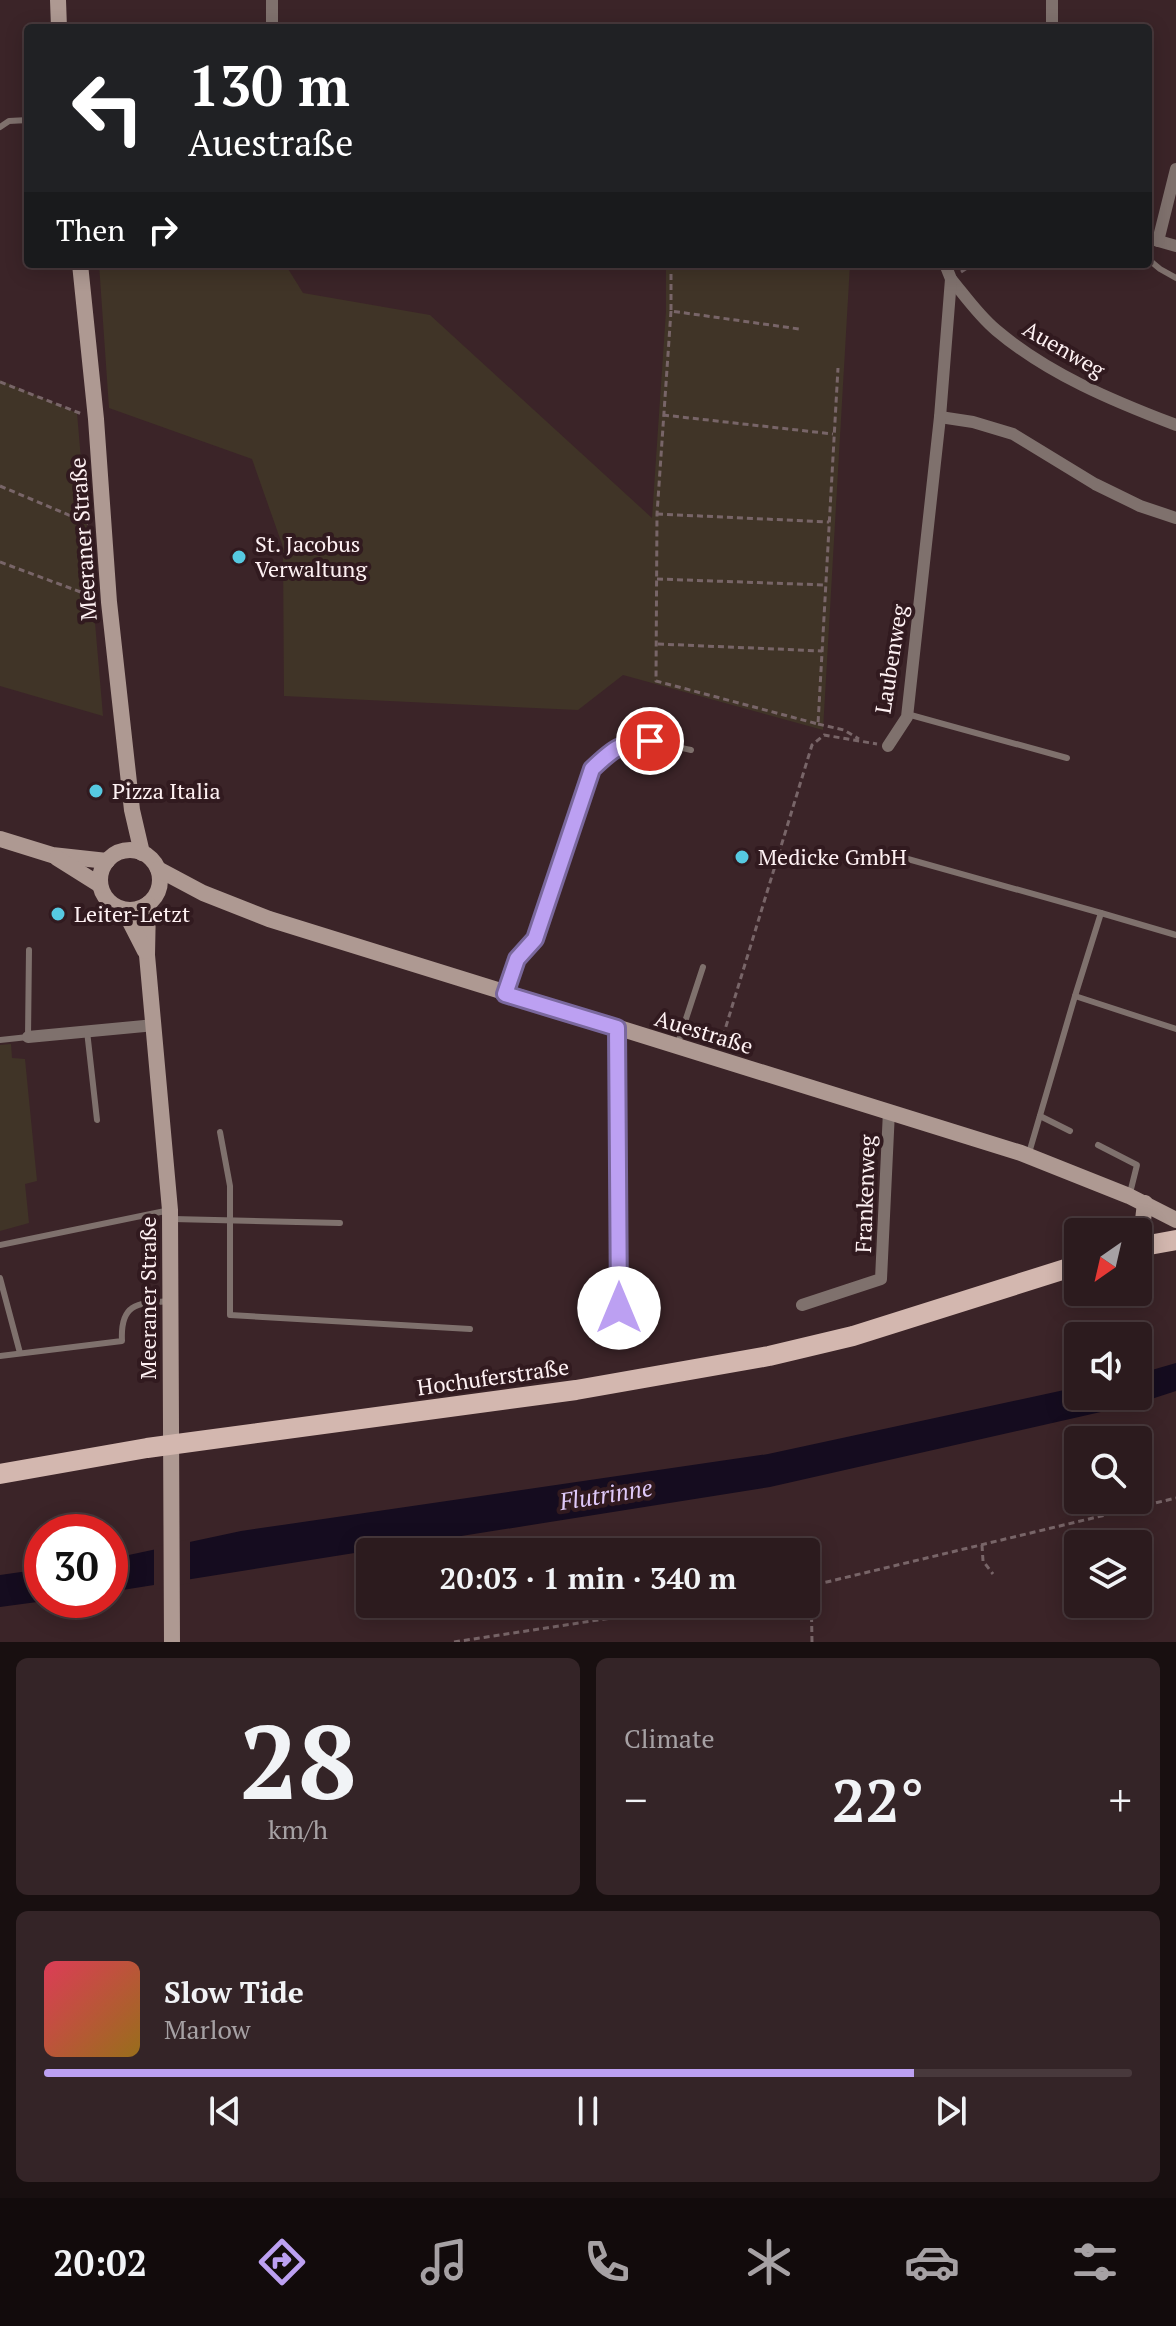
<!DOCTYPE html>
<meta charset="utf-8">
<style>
body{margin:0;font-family:"PT Serif",serif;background:#342427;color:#f1f3f6;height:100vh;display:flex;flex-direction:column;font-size:30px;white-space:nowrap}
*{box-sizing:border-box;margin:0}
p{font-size:26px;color:#a6a1a4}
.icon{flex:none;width:44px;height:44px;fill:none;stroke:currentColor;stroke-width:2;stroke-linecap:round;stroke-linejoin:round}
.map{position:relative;height:1642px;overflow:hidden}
.drawer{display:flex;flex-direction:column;gap:16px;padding:16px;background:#180f10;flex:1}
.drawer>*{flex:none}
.hud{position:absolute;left:24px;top:24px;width:1128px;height:244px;border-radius:8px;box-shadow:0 4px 20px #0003,0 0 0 2px #48393c;background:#202124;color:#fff;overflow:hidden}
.needle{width:52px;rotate:214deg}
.controls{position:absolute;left:1064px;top:1218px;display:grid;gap:16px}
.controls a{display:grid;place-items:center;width:88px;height:88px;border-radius:8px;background:#2c1b1e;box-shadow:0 4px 20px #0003,0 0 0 2px #48393c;font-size:40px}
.speed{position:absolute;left:24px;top:1514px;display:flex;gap:16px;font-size:40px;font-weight:700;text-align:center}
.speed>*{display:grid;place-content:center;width:104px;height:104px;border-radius:50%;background:#2c1b1e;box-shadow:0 4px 20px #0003,0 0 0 2px #48393c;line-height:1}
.speed .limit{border:12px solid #d22;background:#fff;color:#111}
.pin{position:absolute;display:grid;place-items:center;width:68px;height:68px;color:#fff;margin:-34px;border:4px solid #fff;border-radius:50%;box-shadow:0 2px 8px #0007}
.me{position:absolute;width:88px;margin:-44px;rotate:0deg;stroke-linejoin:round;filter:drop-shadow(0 0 6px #0008)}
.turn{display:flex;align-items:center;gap:28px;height:168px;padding:0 32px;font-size:36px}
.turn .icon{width:104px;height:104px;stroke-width:2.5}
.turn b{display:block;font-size:56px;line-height:68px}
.then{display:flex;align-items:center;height:76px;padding:0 32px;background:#0003;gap:16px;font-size:30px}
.big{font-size:60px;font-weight:700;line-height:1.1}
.drawer .tile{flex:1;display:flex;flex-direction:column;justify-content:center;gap:12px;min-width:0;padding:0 28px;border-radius:12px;background:#342427}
.drawer .dial{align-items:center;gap:0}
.dial b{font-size:104px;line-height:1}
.song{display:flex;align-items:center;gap:24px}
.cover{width:96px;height:96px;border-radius:12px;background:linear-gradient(135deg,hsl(350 70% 55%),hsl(40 70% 35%))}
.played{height:8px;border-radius:4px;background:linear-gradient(90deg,#bca0f2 80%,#48393c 80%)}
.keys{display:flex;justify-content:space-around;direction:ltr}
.heat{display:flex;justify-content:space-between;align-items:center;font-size:44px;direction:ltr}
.drawer .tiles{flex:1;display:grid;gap:16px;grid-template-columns:1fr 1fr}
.tile:last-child{grid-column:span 2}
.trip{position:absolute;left:356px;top:1538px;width:464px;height:80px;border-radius:8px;background:#2c1b1e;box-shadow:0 4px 20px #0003,0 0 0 2px #48393c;font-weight:700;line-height:80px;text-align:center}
.menu{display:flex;height:128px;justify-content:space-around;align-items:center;background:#120b0c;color:#a6a1a4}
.menu .icon{width:56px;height:56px}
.menu .current{color:#bca0f2}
.menu b{font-size:36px;color:#f1f3f6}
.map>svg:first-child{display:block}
.green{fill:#403427}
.water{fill:#150c1f}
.pier{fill:#3b2428}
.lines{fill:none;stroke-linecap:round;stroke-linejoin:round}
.path{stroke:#786568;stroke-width:3;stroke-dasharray:6 4;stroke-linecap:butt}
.lane{stroke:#7f716d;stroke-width:6}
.street{stroke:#7f716d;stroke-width:12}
.secondary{stroke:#ae9992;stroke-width:16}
.primary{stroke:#d3b7af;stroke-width:20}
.route-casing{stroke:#7a689d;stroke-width:20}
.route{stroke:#bca0f2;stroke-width:14}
.poi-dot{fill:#56c9e1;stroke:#311a1f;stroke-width:3}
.labels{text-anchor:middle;stroke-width:8;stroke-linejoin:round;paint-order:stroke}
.street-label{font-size:22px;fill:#fef1f3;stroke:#311a1f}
.poi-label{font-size:22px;fill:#fef1f3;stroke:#311a1f;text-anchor:start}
.water-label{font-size:24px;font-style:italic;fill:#dfc9f9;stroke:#311a1f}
</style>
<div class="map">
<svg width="1176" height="1642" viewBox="0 0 1176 1642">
<rect width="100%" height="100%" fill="#3b2428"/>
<g class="green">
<polygon points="99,264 285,264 303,293 430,315 652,518 666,311 666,264 850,264 823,730 623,675 578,710 284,696 283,547 252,459 109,408"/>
<polygon points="0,380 77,413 103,716 0,686"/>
<polygon points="11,1044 12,1058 25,1059 37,1181 25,1184 29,1223 0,1231 0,1045"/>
</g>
<g class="water">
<polygon points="1176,1363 1176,1391 1136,1404 770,1487 110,1592 110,1559 241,1531 768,1454 1078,1387 1078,1396 1138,1396 1138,1374"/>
<polygon points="42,1569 42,1600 52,1600 0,1607 0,1575"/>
</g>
<polygon class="pier" points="190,1539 190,1583 154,1589 154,1547"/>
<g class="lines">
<g class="path">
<polyline points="671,264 671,311 799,329"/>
<polyline points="961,272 973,264"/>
<polyline points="671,311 657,514 656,681 818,724 838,368"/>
<polyline points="0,382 82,414"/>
<polyline points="663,415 833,434"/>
<polyline points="0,486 90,524"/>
<polyline points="657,514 829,522"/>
<polyline points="0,562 94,597"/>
<polyline points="657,579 825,585"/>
<polyline points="658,644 822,651"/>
<polyline points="818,724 844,730 859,739"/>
<polyline points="720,1046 812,745 824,735 877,744"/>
<polyline points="982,1545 983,1561 993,1574"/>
<polyline points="811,1586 812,1642"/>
<polyline points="806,1587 1176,1498"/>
<polyline points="454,1642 703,1604"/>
</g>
<g class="lane">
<polyline points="0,127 9,121 28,120"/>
<polyline points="1148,259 1160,269 1176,278"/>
<polyline points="907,714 1067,758"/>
<polyline points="890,854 1101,913 1075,996"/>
<polyline points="1101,913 1176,935"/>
<path d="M506,990l11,-31 18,-20 57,-170c37,-36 53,-29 99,-19"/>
<polyline points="87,1031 97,1120"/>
<polyline points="0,1040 28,1037 29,950"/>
<polyline points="678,1043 703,967"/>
<polyline points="1040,1116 1070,1131"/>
<polyline points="220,1132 230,1186 230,1315 470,1329"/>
<polyline points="1098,1145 1137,1165 1130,1193"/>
<polyline points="1029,1153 1075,996 1176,1029"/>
<polyline points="173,1219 340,1223"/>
<polyline points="0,1245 170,1210"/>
<polyline points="0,1278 20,1353"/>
<path d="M0,1356l122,-15c-2,-38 15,-38 48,-40"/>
</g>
<g class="street">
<polyline points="272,0 272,28"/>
<polyline points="1052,0 1052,28"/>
<polyline points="1148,238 1176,246"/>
<polyline points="1158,241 1176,169"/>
<path d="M951,279c14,17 28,37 45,51 52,44 117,71 180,95"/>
<polyline points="940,417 973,422 1013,434 1095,484 1140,506 1176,518"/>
<polyline points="888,746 907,717 940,417 951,279 945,264"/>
<polyline points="617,1028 619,1060 619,1308"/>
<polyline points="28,1037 155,1025"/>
<polyline points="802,1305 881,1279 889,1111"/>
</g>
<g class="secondary">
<polyline points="58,0 59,28"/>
<polyline points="80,264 96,419 109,602 132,810 142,853"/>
<polyline points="0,839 52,855 107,861"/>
<circle cx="130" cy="880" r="30"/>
<polyline points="57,858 100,885"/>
<polyline points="158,869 203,893 269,919 1021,1153 1129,1196 1176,1220"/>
<polyline points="148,904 147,955 170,1210 172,1642"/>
<polyline points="124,910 145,951"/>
<polyline points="1140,1246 1145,1203"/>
</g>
<g class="primary">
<polyline points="1138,1247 1176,1240"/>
<polyline points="0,1474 147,1448 576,1390 769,1356 853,1336 1078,1265"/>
</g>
</g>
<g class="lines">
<defs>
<path id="route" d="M619,1308l-2,-280 -112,-34 12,-35 18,-20 57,-170c23,-22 27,-25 58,-28"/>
</defs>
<use href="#route" class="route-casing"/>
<use href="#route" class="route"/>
</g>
<g class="poi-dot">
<circle cx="239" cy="557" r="8"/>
<circle cx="96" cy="791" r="8"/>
<circle cx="742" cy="857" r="8"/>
<circle cx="58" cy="914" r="8"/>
</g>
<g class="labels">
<g class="street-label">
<text transform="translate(1064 349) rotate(30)" y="8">Auenweg</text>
<text transform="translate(83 539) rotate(-94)" y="8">Meeraner Straße</text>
<text transform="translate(891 659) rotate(-81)" y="8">Laubenweg</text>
<text transform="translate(704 1032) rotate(17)" y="8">Auestraße</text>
<text transform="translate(865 1194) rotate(-88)" y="8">Frankenweg</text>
<text transform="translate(148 1298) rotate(-90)" y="8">Meeraner Straße</text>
<text transform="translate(493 1377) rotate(-8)" y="8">Hochuferstraße</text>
</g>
<g class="poi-label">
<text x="255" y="552">St. Jacobus<tspan x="255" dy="25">Verwaltung</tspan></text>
<text x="112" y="799">Pizza Italia</text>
<text x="758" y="865">Medicke GmbH</text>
<text x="74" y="922">Leiter-Letzt</text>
</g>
<g class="water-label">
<text transform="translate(606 1495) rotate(-9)" y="8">Flutrinne</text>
</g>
</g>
</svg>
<div class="controls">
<a><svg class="needle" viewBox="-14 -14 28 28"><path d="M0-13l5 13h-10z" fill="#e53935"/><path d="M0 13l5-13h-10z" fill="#a6a1a4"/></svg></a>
<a><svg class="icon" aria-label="sound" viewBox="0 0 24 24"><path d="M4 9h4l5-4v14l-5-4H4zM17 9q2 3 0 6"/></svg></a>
<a><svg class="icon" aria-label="search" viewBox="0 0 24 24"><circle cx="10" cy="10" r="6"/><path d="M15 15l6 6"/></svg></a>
<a><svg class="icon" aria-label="layers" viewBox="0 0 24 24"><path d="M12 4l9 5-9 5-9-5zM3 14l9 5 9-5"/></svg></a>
</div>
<div class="speed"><div class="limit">30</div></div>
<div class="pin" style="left:650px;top:741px;background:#d93025"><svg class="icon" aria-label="arrive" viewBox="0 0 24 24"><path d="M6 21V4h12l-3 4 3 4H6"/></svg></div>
<svg class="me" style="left:619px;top:1308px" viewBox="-20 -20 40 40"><circle r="19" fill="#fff"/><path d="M0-13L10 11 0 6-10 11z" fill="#bca0f2"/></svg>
<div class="trip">20:03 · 1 min · 340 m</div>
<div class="hud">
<div class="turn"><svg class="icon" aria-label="left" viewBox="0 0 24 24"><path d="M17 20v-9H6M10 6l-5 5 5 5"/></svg><div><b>130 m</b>Auestraße</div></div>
<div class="then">Then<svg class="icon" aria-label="right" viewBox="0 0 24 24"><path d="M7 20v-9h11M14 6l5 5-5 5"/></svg></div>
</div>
</div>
<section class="drawer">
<div class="tiles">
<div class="tile dial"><b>28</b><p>km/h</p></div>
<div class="tile"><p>Climate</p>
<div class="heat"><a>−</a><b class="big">22°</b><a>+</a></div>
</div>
<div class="tile">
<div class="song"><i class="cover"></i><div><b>Slow Tide</b><p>Marlow</p></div></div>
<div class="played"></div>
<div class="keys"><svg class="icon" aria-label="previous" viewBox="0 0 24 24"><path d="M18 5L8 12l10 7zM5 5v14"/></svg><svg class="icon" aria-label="pause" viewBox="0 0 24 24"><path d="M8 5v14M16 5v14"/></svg><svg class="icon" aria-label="next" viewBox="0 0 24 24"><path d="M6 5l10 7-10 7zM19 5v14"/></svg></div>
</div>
</div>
</section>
<nav class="menu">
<b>20:02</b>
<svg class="icon current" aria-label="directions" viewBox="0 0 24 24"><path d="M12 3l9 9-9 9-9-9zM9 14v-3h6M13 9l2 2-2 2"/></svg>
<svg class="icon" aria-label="music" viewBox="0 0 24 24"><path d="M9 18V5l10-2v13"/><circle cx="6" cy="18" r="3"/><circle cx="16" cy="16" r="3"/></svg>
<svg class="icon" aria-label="phone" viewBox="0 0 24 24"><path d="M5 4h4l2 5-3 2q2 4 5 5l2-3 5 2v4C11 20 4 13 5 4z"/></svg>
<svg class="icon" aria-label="climate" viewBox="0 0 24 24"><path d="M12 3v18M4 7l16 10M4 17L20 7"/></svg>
<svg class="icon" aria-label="car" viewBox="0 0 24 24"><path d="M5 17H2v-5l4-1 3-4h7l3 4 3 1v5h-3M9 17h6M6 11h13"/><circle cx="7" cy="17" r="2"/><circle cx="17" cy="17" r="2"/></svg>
<svg class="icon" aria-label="filters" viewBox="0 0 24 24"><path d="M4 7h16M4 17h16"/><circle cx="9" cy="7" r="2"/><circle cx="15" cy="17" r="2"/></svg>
</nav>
